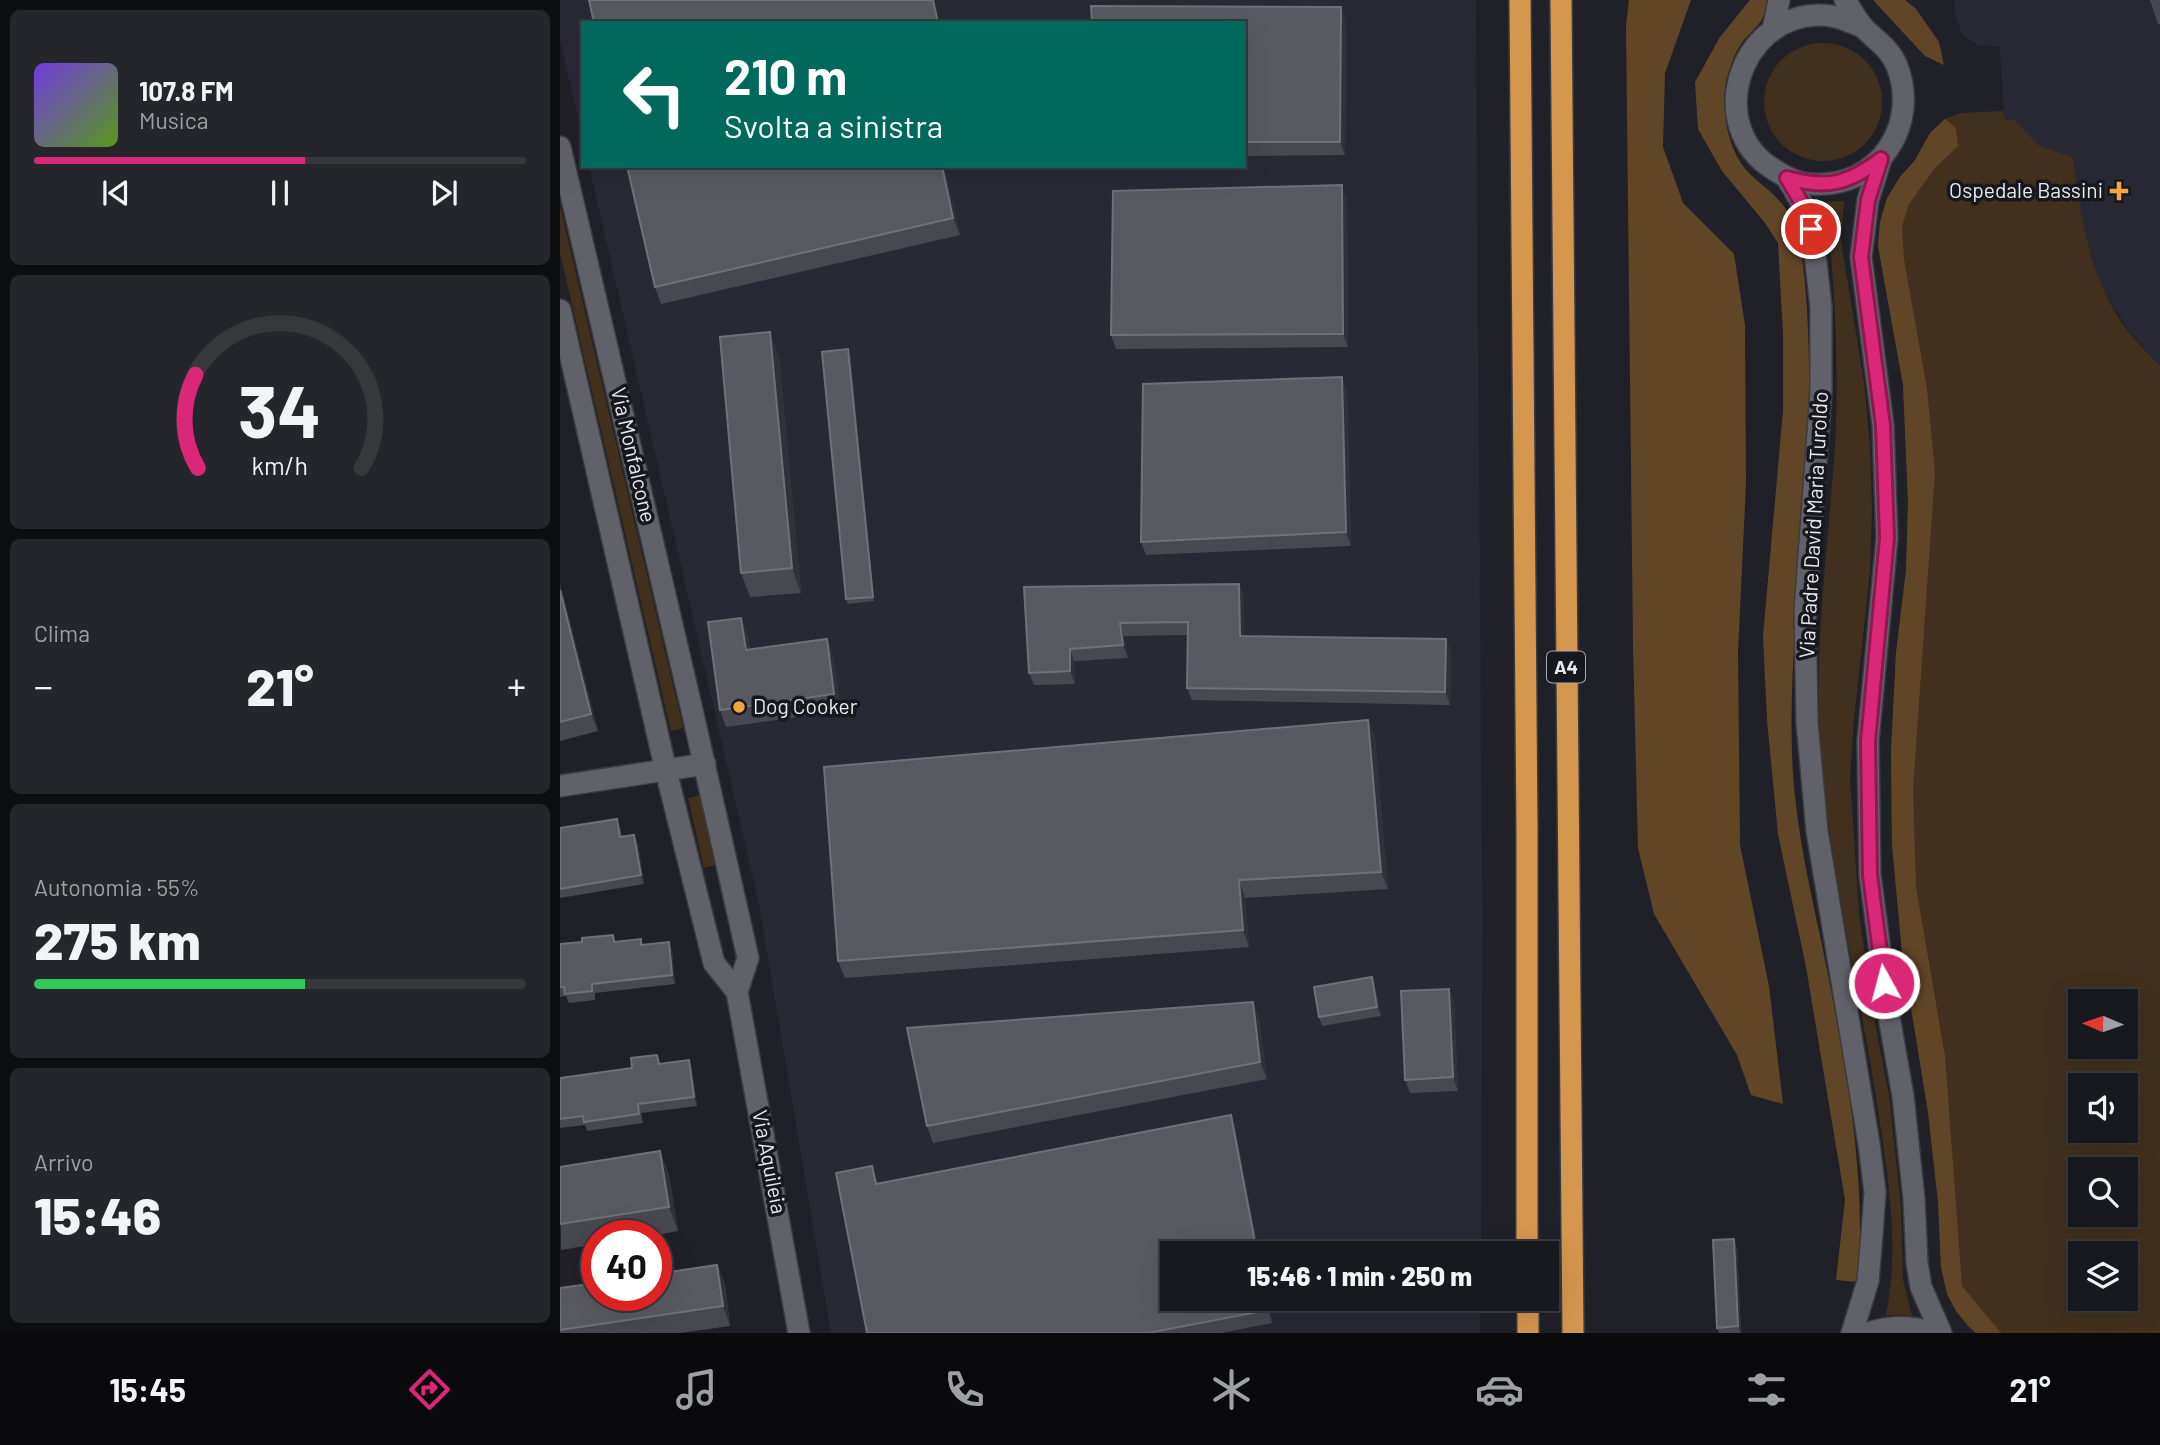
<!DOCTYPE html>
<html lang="it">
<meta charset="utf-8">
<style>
body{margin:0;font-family:Barlow,sans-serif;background:#25262b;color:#f1f3f6;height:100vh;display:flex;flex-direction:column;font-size:26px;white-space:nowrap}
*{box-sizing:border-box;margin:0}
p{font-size:23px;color:#9fa0a4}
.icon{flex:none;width:38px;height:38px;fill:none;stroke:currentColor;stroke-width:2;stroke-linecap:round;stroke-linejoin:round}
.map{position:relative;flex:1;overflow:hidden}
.side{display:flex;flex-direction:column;gap:10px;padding:10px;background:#0d0e10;width:560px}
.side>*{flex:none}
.guide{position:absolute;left:21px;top:21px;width:665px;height:147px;border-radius:0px;box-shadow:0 7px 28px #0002,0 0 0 2px #36383c;background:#00695c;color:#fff;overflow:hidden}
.needle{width:46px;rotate:272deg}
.controls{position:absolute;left:1508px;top:989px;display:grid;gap:14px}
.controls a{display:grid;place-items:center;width:70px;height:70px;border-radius:0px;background:#18191e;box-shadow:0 7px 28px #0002,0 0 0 2px #36383c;font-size:35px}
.speed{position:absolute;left:21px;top:1220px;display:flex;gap:14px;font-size:35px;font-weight:700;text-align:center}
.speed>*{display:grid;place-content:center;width:91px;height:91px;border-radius:50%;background:#18191e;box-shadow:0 7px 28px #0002,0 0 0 2px #36383c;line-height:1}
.speed .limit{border:10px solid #d22;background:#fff;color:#111}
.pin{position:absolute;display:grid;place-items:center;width:60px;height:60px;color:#fff;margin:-30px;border:4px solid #fff;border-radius:50%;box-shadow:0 2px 7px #0007}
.me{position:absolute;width:77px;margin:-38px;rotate:353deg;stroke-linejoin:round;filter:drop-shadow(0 0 5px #0008)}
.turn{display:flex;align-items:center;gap:24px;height:147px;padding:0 28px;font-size:32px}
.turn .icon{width:91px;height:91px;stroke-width:2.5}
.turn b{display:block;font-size:49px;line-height:60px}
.big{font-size:52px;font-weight:800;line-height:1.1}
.side .tile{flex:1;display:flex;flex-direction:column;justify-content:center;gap:10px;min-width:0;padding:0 24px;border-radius:10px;background:#25262b}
.side .dial{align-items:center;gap:0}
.dial svg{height:182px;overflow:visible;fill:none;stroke:#36383c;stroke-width:7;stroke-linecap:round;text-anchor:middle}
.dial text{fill:#f1f3f6;stroke:none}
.song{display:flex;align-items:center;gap:21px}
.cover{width:84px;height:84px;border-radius:10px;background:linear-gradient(135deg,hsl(260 70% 55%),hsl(90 70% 35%))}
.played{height:7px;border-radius:4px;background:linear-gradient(90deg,#db2777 55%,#36383c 55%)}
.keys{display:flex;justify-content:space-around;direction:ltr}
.heat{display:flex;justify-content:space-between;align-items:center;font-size:38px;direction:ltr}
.charge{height:10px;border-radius:5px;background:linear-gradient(90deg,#34c759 55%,#36383c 0)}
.trip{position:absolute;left:600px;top:1241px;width:399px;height:70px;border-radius:0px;background:#18191e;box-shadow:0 7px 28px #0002,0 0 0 2px #36383c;font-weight:800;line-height:70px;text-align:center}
.dock{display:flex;height:112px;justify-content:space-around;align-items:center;background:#0a0a0c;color:#9fa0a4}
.dock .icon{width:49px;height:49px}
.dock .selected{color:#db2777}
.dock b{font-size:32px;color:#f1f3f6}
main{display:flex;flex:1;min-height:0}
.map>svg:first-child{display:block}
.built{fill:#292936}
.green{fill:#41301e;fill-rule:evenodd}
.forest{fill:#614527}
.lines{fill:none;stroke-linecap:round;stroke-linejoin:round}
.minor-casing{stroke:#3b3b42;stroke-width:24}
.highway-casing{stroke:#3b3b42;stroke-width:24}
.minor{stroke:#61616a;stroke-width:21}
.highway{stroke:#d5964e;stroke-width:21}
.wall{fill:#484850}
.shaded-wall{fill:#313139}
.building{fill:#595961;stroke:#707077;stroke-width:2}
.route-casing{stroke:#8e194d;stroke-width:18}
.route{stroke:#db2777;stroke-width:12}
.poi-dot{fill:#f4a443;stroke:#17171e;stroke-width:2.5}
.labels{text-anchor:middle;stroke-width:7;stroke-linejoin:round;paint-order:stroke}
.shield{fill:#17171e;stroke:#a9aab0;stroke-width:2}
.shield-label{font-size:19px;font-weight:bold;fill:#e8e9ee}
.poi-label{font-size:21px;fill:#e8e9ee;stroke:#17171e;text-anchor:end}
.street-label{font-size:21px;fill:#e8e9ee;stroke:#17171e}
</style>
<main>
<section class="side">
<div class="tile">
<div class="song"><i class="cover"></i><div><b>107.8 FM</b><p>Musica</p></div></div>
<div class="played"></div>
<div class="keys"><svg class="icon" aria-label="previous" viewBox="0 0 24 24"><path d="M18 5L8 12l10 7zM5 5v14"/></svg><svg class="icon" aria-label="pause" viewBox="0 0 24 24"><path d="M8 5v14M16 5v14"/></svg><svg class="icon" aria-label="next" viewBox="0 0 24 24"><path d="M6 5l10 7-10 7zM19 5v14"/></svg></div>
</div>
<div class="tile dial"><svg viewBox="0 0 100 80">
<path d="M14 69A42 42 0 1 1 86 69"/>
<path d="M14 69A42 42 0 0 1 13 28" stroke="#db2777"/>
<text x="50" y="56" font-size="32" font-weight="700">34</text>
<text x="50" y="72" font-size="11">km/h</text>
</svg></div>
<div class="tile"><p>Clima</p>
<div class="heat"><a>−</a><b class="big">21°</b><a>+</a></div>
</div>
<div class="tile"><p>Autonomia · 55%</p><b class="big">275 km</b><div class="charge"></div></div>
<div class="tile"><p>Arrivo</p><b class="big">15:46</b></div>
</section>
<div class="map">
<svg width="1600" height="1333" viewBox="0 0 1600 1333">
<rect width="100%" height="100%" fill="#202128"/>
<g class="built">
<polygon points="0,0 916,0 922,915 921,1253 612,1253 612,1298 920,1299 920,1333 271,1333 199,904 29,166 684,166 684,23 23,23 23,139 0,40"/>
<polygon points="1394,0 1600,0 1600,366 1567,329 1541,286 1522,226 1513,157 1478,145 1455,120 1444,120 1440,47 1419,45 1403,36 1395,14"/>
</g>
<g class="green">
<circle cx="1263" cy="102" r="59"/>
<path d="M1443,111l2,9h10l23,25 35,12c8,62 16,121 54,173 10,12 22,24 33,36v967h-184l-20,-22 -9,-17 -6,-27 -3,-65 -10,-90 -26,-160 -10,-107 -1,-93 5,-99 10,-83 2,-69 -5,-116 -25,-139 2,-24 7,-24 13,-21 15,-17 15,-27 15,-14 15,-6zM1521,1001h45v45h-45zM1521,1085h45v45h-45zM1521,1169h45v45h-45zM1521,1253h45v45h-45z"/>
<path d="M1284,201l-3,40 23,142 6,62 2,65 -2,61 -16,148 -4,58 9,137 16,109 14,72 12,112 2,73 9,36 -26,-1c15,-74 0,-152 -11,-224 -23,-141 -60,-282 -56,-425 2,-74 11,-147 16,-220 3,-54 2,-109 -2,-163 -2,-28 -1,-59 -20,-81z"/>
<polygon points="0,206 123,728 111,731 0,253"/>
<polygon points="140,795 156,865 144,868 128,798"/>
</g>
<g class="forest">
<polygon points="1069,0 1131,0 1105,73 1103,147 1123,203 1174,254 1185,325 1186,484 1178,652 1180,845 1209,986 1223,1104 1191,1095 1177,1055 1094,914 1078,848 1073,646 1066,26"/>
<path d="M1190,0h19c-2,6 -4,13 -7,19 -5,9 -15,16 -21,25 -7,10 -12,26 -15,37 -5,28 1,66 20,89 14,15 31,24 42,42 13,21 14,47 17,71 7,79 4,159 -2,239 -6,84 -15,168 -10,253 4,57 17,114 29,170 22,110 45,225 36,337l-22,-2 9,-80 -39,-233 -28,-133 -11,-114 -4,-84 20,-225v-77l-5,-91 -13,-20 -43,-52 -24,-42 -3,-47 25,-45z"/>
<polygon points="1313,0 1345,0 1356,9 1379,42 1384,65 1365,56"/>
<polygon points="1385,119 1396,128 1398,146 1375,168 1349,204 1342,226 1344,259 1367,389 1375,472 1353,790 1356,887 1385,1056 1402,1286 1441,1333 1416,1333 1408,1326 1396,1311 1387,1294 1381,1267 1378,1202 1368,1112 1342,952 1332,845 1331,752 1336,653 1346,570 1348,501 1343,385 1318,246 1320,222 1327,198 1340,177 1355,160 1370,133"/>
</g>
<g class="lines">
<defs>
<g id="minor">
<path d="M1285,0c6,9 11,19 18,27 12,13 27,21 34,39 23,60 -19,122 -84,118 -14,0 -28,-7 -40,-15 -68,-42 -35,-151 44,-154 16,-1 31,6 46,12"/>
<polyline points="1213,30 1219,0"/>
<polyline points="0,147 132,710 188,958 177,992 239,1333"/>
<polyline points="1321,159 1308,200 1301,257 1323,425 1327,538 1308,741 1310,875 1328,1011 1343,1096 1354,1199 1357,1263 1361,1287 1381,1333"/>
<polyline points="1227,178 1247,212 1254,245 1261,307 1261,392 1245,611 1247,722 1257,831 1309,1144 1315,1192 1312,1234 1308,1281 1292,1333"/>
<polyline points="0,310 106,771 154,963 177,992"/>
<polyline points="0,786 145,764"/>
<path d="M1308,1333c22,-7 42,-8 64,0"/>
</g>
<g id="highway">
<polyline points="960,0 967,831 967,1253"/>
<polyline points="1001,0 1013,1333"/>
<polyline points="968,1298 968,1333"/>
</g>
</defs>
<use href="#minor" class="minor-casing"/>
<use href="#highway" class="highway-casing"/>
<use href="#minor" class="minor"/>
<use href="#highway" class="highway"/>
</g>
<g class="wall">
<polygon points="1590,0 1600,0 1600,24 1598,24"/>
<polygon points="786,20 785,155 684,156 684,23"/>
<polygon points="67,166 384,166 400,235 101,304 95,287"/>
<polygon points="787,198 788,347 556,349 551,335"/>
<polygon points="288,349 290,353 314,601 288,604 286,599"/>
<polygon points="219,357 241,593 190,597 181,573"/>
<polygon points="787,391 791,546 586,555 581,542"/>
<polygon points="0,583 38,731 0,741"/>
<polygon points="679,584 684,597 684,636 886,639 891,652 890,705 632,700 627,688 628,635 564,636 568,658 514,661 515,684 474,685 469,673 464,587"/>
<polygon points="188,635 190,650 267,639 273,656 281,711 166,727 160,710"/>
<polygon points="808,720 815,738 828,889 685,898 689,947 285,978 278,961"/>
<polygon points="60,827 62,837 74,835 78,844 84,884 0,898 0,828"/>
<polygon points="53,935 56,942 81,939 83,945 112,951 115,984 35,993 35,1000 9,1003 6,996 0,997 0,944 22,942"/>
<polygon points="815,986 821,1016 762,1026 759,1017"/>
<polygon points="889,989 894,1002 898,1091 850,1093 845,1080"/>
<polygon points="693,1002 699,1019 707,1079 373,1143 367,1126"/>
<polygon points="101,1064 132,1069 137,1106 81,1113 83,1123 27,1131 25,1125 0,1128 0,1078"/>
<polygon points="671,1115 675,1128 699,1253 612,1253 612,1298 708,1298 712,1323 661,1333 307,1333 317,1179 318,1183"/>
<polygon points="100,1151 109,1175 118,1231 91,1236 37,1236 37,1244 1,1250 0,1167"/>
<polygon points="1177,1248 1181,1333 1159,1333 1157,1328"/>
<polygon points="157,1265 165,1284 170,1326 120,1333 0,1333 0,1288"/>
</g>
<g class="shaded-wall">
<polygon points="373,0 375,0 380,23 378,23"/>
<polygon points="781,7 786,20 785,155 780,142"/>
<polygon points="382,166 384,166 400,235 393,218"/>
<polygon points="782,185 787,198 788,347 783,334"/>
<polygon points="210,332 219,357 241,593 232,568"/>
<polygon points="288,349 290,353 314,601 313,597"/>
<polygon points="782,377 787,391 791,546 786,532"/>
<polygon points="0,583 38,731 31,714 0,590"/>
<polygon points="679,584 684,597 684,649 680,636"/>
<polygon points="181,618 188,635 192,668 186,650"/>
<polygon points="560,623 564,636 568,658 563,645"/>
<polygon points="267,639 273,656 281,711 274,694"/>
<polygon points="886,639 891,652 890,705 885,692"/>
<polygon points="510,649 514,661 515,684 510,671"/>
<polygon points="808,720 815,738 828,889 821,872"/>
<polygon points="57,819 60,827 63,846 60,837"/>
<polygon points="74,835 78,844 84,884 81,875"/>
<polygon points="679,880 685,898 689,947 683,930"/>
<polygon points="109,942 112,951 115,984 112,975"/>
<polygon points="812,977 815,986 821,1016 817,1007"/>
<polygon points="889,989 894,1002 898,1091 893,1077"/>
<polygon points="693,1002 699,1019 707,1079 700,1062"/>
<polygon points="129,1060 132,1069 137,1106 134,1097"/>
<polygon points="671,1115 675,1128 699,1253 697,1253"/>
<polygon points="100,1151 109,1175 118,1231 109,1207"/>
<polygon points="1174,1239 1177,1248 1181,1333 1178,1326"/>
<polygon points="157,1265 165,1284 170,1326 163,1306"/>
<polygon points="705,1298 708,1298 712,1323 708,1310"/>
</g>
<g class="building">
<polygon points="29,0 373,0 378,23 34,23"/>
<polygon points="531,6 781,7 780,142 684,142 684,23 532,23"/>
<polygon points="67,166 382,166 393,218 95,287"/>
<polygon points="782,185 783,334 551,335 553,191"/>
<polygon points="210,332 232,568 181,573 160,337"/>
<polygon points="288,349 313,597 286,599 262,352"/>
<polygon points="782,377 786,532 581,542 583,384"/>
<polygon points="679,584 680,636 886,639 885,692 627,688 628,622 560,623 563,645 510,649 510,671 469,673 464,587"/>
<polygon points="0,590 31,714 0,722"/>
<polygon points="181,618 186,650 267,639 274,694 160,710 148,622"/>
<polygon points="808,720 821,872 679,880 683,930 278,961 264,767"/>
<polygon points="57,819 60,837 74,835 81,875 0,889 0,828"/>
<polygon points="53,935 54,942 81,939 81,945 109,942 112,975 32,984 32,991 5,994 4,987 0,987 0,944 22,942 22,938"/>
<polygon points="812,977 817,1007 759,1017 754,987"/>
<polygon points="889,989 893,1077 845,1080 841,991"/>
<polygon points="693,1002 700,1062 367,1126 347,1028"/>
<polygon points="97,1055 99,1064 129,1060 134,1097 78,1104 79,1114 24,1122 23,1116 0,1119 0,1078 72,1068 71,1058"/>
<polygon points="671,1115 697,1253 612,1253 612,1298 705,1298 708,1310 588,1333 307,1333 276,1173 312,1166 316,1184"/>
<polygon points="100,1151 109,1207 0,1224 0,1167"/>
<polygon points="1174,1239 1178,1326 1157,1328 1153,1240"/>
<polygon points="157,1265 163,1306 0,1330 0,1288 37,1283 37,1295 96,1295 96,1274"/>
</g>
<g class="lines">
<defs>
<path id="route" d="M1251,229l-4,-17 -20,-34c40,11 61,6 94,-19l-13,41 -7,57 22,168 4,113 -19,203 2,134 14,108"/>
</defs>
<use href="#route" class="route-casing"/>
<use href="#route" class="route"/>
</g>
<g class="poi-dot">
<path d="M1555.5 180.5h7v7h7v7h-7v7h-7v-7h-7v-7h7z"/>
<circle cx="179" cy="707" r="7"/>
</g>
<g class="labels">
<rect class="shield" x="987" y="651.5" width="38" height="31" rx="5"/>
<g class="shield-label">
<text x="1006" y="674">A4</text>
</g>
<g class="poi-label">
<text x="1543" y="198">Ospedale Bassini</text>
<text x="193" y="714" text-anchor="start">Dog Cooker</text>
</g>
<g class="street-label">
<text transform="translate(73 455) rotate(77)" y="7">Via Monfalcone</text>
<text transform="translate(1254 525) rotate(-87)" y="7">Via Padre David Maria Turoldo</text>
<text transform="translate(209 1162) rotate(79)" y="7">Via Aquileia</text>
</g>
</g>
</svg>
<div class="controls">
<a><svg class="needle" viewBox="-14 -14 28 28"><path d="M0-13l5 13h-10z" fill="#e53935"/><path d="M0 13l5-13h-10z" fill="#9fa0a4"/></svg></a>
<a><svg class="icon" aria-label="sound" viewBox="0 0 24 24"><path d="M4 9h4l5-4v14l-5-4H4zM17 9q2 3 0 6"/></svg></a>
<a><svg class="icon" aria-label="search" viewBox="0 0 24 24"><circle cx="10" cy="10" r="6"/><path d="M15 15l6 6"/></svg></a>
<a><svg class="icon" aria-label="layers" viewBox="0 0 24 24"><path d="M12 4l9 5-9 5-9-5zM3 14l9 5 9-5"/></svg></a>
</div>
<div class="speed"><div class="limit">40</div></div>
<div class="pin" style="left:1251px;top:229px;background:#d93025"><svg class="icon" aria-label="arrive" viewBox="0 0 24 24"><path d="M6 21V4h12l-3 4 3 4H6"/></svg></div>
<svg class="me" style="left:1324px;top:983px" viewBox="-20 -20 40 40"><circle r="17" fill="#db2777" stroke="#fff" stroke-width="3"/><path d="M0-11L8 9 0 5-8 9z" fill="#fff"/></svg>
<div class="trip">15:46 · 1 min · 250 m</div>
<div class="guide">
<div class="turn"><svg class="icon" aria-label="left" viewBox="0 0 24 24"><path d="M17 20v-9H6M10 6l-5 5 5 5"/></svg><div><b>210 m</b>Svolta a sinistra</div></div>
</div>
</div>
</main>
<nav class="dock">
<b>15:45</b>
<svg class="icon selected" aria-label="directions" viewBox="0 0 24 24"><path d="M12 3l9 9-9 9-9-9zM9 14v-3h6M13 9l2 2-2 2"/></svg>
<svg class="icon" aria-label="music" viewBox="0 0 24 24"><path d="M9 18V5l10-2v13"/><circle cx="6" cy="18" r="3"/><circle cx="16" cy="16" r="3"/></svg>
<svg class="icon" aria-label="phone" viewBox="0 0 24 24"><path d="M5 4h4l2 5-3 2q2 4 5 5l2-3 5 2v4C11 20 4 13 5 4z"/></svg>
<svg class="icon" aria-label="climate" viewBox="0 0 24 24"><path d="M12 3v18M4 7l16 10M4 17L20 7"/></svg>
<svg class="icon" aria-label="car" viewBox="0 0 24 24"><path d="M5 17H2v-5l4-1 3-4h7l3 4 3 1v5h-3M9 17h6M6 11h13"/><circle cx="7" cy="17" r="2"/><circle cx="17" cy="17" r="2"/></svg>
<svg class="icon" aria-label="filters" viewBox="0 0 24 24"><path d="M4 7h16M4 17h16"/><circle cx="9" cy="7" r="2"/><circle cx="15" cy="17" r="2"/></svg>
<b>21°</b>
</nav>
